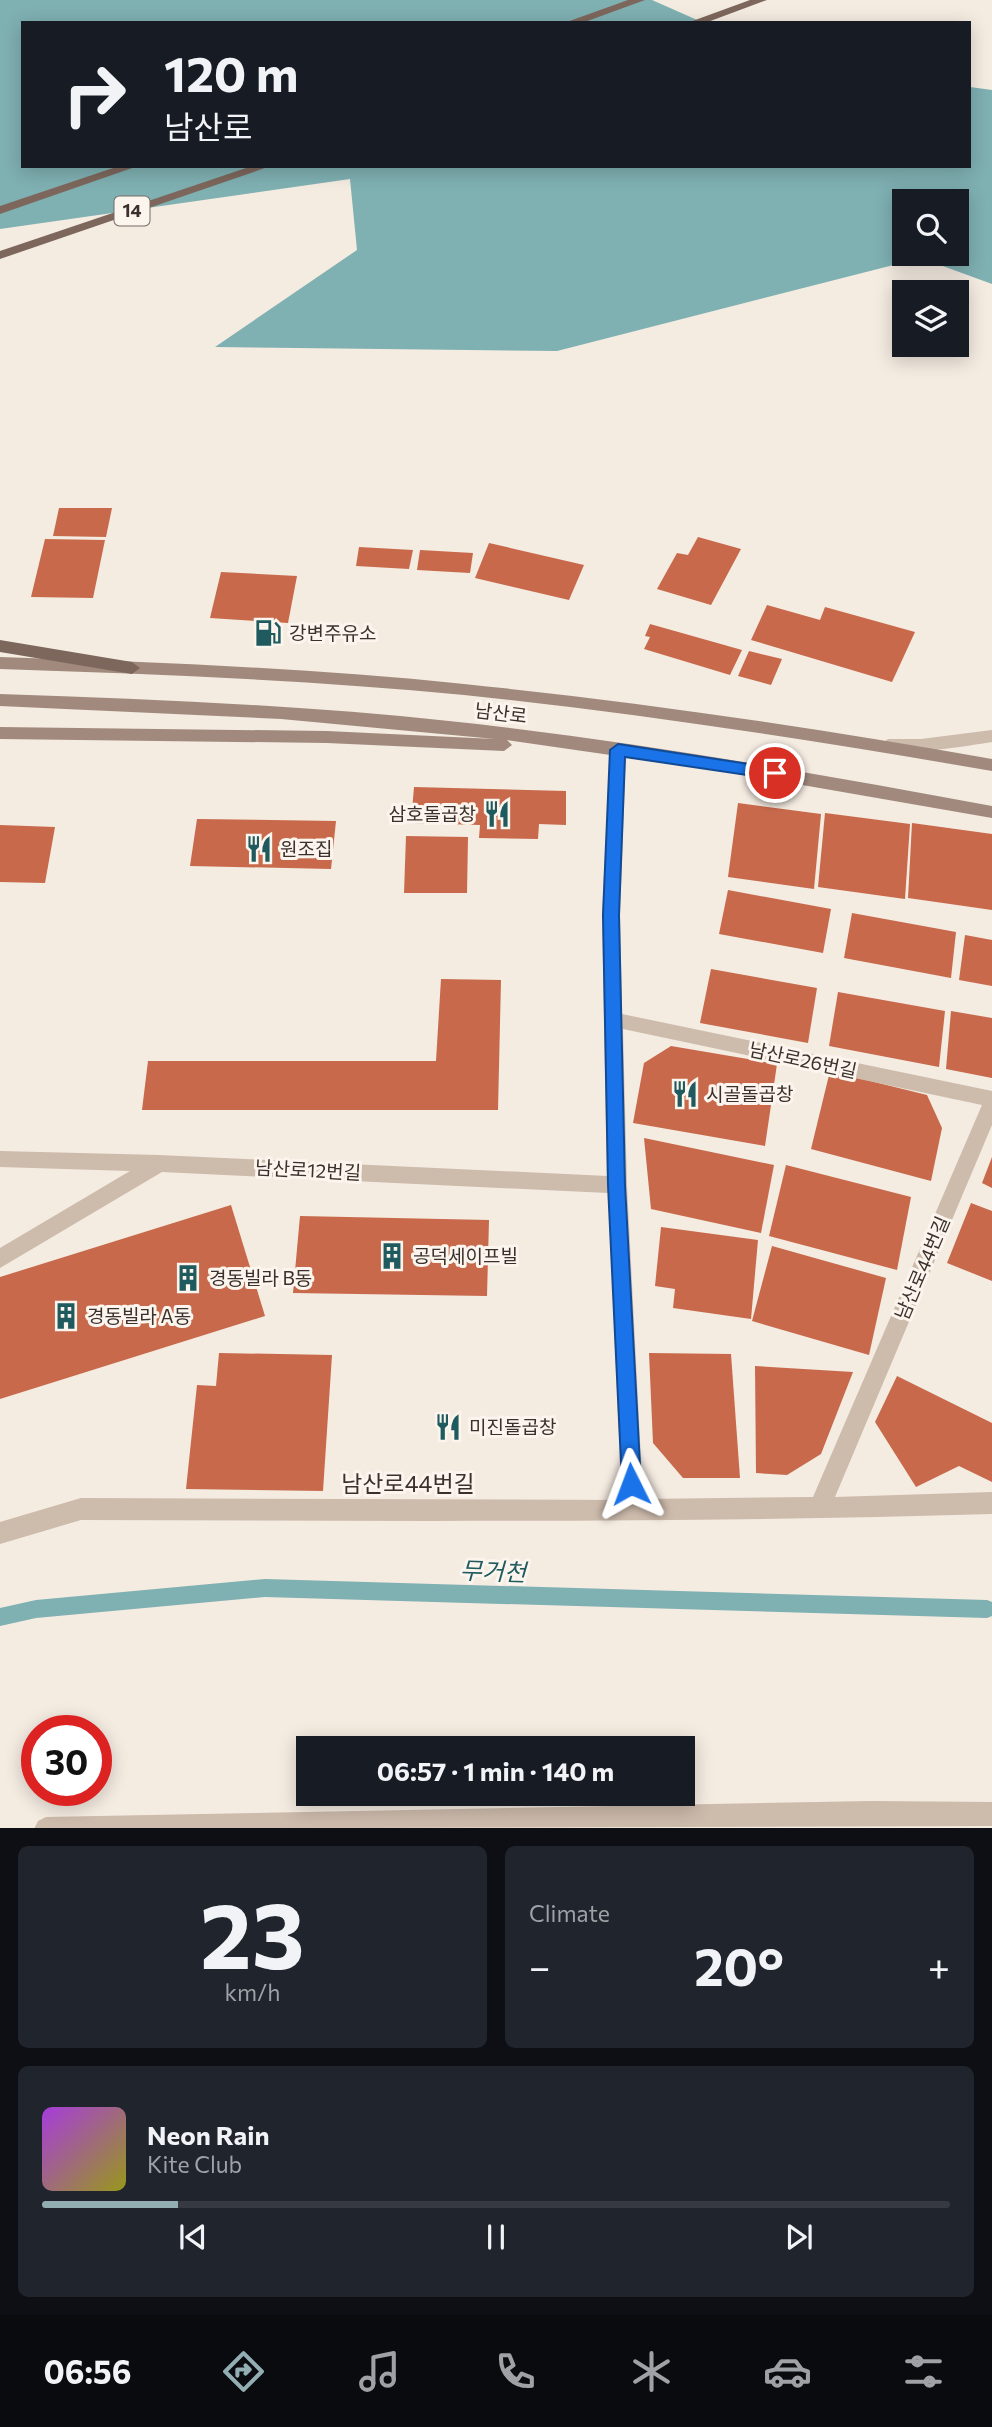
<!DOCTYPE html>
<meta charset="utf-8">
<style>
body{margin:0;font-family:Commissioner,"Noto Sans KR",sans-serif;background:#20242c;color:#f1f3f6;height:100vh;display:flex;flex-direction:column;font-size:26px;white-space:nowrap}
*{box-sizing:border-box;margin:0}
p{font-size:23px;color:#9ea1a6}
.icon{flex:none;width:38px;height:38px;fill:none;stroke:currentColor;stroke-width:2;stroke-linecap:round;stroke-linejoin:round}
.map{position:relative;height:1828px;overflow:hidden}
.panel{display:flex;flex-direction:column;gap:18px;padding:18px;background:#0d0f14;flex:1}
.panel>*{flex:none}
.top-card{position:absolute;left:21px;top:21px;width:950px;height:147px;border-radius:0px;box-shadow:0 4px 18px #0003;background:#171b24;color:#f1f3f6;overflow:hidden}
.fabs{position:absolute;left:892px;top:189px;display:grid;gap:14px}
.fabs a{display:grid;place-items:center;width:77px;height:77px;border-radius:0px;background:#171b24;box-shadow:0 4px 18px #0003;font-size:35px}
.speed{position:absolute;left:21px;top:1715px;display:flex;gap:14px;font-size:35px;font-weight:700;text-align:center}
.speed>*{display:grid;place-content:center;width:91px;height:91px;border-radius:50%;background:#171b24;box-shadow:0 4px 18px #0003;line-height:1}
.speed .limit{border:10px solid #d22;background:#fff;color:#111}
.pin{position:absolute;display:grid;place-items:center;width:60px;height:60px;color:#fff;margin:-30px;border:4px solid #fff;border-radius:50%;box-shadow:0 2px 7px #0007}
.me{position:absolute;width:77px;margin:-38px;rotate:357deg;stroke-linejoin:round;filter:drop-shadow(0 0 5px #0008)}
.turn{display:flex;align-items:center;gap:24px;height:147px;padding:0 28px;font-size:32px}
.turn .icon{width:91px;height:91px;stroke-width:2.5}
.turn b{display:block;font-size:49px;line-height:60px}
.big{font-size:52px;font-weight:700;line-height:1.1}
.panel .card{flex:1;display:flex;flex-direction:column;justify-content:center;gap:10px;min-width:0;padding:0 24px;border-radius:10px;background:#20242c}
.panel .dial{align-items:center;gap:0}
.dial b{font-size:91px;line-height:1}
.song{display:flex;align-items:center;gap:21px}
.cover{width:84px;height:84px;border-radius:10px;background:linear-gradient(135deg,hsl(280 70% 55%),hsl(60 70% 35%))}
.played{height:7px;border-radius:4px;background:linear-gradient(90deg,#92aeb2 15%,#363941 15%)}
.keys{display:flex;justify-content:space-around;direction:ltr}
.heat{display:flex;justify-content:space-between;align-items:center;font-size:38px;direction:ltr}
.panel .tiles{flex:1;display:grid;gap:18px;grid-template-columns:1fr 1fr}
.card:last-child{grid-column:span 2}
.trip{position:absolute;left:296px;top:1736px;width:399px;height:70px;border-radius:0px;background:#171b24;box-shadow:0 4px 18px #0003;font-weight:700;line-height:70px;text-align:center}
.menu{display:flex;height:112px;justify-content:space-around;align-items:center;background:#090b0e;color:#9ea1a6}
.menu .icon{width:49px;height:49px}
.menu .on{color:#92aeb2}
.menu b{font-size:32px;color:#f1f3f6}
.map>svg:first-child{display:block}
.water{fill:#7fb0b2;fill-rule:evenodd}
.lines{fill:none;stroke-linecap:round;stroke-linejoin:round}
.stream{fill:#7fb0b2;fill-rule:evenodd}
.building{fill:#c8694b}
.minor{fill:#cdbbac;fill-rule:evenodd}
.tertiary{fill:#cdbbac;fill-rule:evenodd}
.secondary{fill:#a18a7d;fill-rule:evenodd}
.primary{fill:#7d675c;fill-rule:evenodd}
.route{fill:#1a73e8;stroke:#114b97;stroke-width:2}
.labels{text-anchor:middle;stroke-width:6;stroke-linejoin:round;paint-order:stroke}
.shield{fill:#fbf5ee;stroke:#756b66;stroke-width:2}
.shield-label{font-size:18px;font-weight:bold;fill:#3b302b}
.poi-label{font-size:19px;fill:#3b302b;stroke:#fbf5ee;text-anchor:start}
.street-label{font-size:19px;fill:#3b302b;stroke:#fbf5ee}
.near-street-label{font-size:23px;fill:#3b302b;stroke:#fbf5ee}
.near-water-label{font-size:24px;font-style:italic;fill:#1f5a5e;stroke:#fbf5ee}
</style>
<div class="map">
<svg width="992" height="1829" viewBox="0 0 992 1829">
<rect width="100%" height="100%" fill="#f4ebe1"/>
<path class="water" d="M0,0h652l52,23h-681v143h947v-79l22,3v194l-71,-26 -364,93 -342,-4 142,-97 -7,-71 -350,50zM905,201h52v53h-52z"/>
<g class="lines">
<polygon class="stream" points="265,1579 987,1600 992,1602 992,1616 987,1618 265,1597 36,1618 0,1626 0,1608 36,1600"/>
</g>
<g class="building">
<polygon points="59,508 112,508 106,537 53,536"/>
<polygon points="698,537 741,549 711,605 657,589 677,553 688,555"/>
<polygon points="45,539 105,540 93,598 31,597"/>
<polygon points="489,543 584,565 569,600 475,578"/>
<polygon points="359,547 413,550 409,569 356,566"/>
<polygon points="420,550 473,553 470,573 417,570"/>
<polygon points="221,572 297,576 288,623 210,618"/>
<polygon points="767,605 820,620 825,607 915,632 892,682 751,640"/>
<polygon points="650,624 742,650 730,675 644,649 650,637 645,636"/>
<polygon points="749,651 782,659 771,685 738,676"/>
<polygon points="414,787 566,791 566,825 539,824 538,839 479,838 480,825 411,823"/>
<polygon points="738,803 821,814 814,889 728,877"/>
<polygon points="825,813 910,824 905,899 818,887"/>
<polygon points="197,819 336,821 331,869 190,866"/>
<polygon points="912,823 992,834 992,910 908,898"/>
<polygon points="0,825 55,827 45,883 0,882"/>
<polygon points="406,836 468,837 467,893 404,893"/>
<polygon points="728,890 831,909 823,953 719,934"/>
<polygon points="852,913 956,932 951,978 844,958"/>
<polygon points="965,935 992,940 992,986 959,980"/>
<polygon points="711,969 817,988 808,1043 700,1023"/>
<polygon points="441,979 501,980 498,1110 142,1110 148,1061 436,1061"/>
<polygon points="838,992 945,1011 939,1067 829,1046"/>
<polygon points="951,1011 992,1018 992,1078 946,1069"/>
<polygon points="671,1046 777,1064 765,1146 633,1123 644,1063"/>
<polygon points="830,1071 927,1095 942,1128 931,1181 811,1149"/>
<polygon points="644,1138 774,1165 761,1233 651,1209"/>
<polygon points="992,1157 992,1188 982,1183"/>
<polygon points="786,1165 911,1197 897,1270 769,1236"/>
<polygon points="971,1203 992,1211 992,1281 947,1263"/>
<polygon points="231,1205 265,1316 0,1399 0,1277"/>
<polygon points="300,1216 489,1220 487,1296 293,1293"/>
<polygon points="661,1227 758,1240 751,1319 673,1308 675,1289 655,1286"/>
<polygon points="772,1246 886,1278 869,1355 752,1321"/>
<polygon points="219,1353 332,1355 323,1491 186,1489 197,1385 216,1386"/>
<polygon points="649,1353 731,1354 740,1478 683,1478 653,1443"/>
<polygon points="755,1366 853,1372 821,1454 787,1475 756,1473"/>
<polygon points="897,1376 992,1423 992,1482 959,1466 916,1487 875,1422"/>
</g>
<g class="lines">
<g class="minor">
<path d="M618,744l8,6 -6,165 2,99 370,77v34l-157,372 157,-5v22c-303,9 -607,7 -911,6l-81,24v-22l81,-24 541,2 -14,-307 -446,-21 -162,96v-20l130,-77 -130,-4v-16l159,4 448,21 -5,-261 8,-165zM623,1029l359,76 -169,392 -170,2 -16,-314z"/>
<polygon points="871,1801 992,1802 992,1826 34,1829 38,1821 46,1817"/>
</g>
<path class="tertiary" d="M992,730v12c-20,3 -102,18 -112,3l8,-6h33z"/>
<g class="secondary">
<path d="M0,657c155,5 310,11 464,27 177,18 353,44 528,75v12c-175,-30 -351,-58 -528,-76 -154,-15 -309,-21 -464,-26z"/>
<path d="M0,694c150,5 300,11 449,27 182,19 363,52 543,85v12l-271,-47 -214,-31 5,5 -8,6 -177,-8 -327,-4v-12l327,4 168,8 -214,-20 -281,-13z"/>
</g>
<g class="primary">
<polygon points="628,0 645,0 582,23 564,23"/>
<polygon points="750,0 767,0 705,23 687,23"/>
<polygon points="119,166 138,166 0,214 0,206"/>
<polygon points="252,166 271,166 0,259 0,251"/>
<polygon points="0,640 132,662 140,668 132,674 0,652"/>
</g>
</g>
<polygon class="route" points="618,744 775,768 782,773 775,779 625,757 619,915 625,1185 641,1484 638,1491 631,1493 625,1491 622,1484 608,1185 603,915 610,750"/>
<defs>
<symbol id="fuel-bare" viewBox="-9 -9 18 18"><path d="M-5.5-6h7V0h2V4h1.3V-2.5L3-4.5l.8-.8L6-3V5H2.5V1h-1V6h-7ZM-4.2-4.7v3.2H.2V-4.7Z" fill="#1f5a5e" stroke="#fbf5ee" stroke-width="2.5" paint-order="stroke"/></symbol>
<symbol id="restaurant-bare" viewBox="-9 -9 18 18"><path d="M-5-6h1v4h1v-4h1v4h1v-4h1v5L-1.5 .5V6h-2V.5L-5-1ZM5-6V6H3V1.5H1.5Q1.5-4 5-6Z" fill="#1f5a5e" stroke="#fbf5ee" stroke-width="2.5" paint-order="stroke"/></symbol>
<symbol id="building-bare" viewBox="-9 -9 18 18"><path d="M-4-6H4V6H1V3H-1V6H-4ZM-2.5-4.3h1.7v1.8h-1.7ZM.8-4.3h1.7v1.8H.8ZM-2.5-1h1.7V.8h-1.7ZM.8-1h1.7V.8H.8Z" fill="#1f5a5e" stroke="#fbf5ee" stroke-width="2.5" paint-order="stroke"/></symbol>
</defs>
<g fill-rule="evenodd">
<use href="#fuel-bare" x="249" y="614" width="38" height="38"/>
<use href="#restaurant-bare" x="478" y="795" width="38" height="38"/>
<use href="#restaurant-bare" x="240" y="830" width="38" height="38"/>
<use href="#restaurant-bare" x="666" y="1075" width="38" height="38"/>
<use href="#building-bare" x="373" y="1237" width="38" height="38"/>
<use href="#building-bare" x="169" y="1259" width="38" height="38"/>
<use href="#building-bare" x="47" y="1297" width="38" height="38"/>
<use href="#restaurant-bare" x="429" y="1408" width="38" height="38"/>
</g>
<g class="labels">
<rect class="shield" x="114.5" y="196.5" width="35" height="29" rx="5"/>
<g class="shield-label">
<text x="132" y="217">14</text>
</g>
<g class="poi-label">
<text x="289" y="640">강변주유소</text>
<text x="476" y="821" text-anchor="end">삼호돌곱창</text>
<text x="280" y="856">원조집</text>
<text x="706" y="1101">시골돌곱창</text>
<text x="413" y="1263">공덕세이프빌</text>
<text x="209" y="1285">경동빌라 B동</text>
<text x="87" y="1323">경동빌라 A동</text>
<text x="469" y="1434">미진돌곱창</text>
</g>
<g class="street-label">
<text transform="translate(501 713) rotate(7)" y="7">남산로</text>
<text transform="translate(803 1060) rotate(12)" y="7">남산로26번길</text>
<text transform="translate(308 1170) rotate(3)" y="7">남산로12번길</text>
<text transform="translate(922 1268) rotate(-67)" y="7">남산로44번길</text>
</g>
<g class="near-street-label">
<text x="408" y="1492">남산로44번길</text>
</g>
<g class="near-water-label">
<text transform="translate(493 1572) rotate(2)" y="8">무거천</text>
</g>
</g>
</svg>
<div class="fabs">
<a><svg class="icon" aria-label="search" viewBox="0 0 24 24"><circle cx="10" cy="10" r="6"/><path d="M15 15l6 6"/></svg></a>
<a><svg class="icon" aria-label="layers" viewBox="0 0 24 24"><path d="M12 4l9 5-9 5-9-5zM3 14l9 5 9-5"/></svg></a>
</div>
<div class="speed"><div class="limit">30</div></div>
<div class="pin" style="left:775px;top:773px;background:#d93025"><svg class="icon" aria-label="arrive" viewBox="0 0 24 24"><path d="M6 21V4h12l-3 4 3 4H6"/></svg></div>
<svg class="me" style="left:631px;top:1484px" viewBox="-20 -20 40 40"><path d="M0-17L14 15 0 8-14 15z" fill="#1a73e8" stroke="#fff" stroke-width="4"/></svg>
<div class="trip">06:57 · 1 min · 140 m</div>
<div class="top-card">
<div class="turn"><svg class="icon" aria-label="right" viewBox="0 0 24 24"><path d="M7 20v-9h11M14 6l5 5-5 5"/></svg><div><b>120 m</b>남산로</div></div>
</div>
</div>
<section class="panel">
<div class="tiles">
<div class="card dial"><b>23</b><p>km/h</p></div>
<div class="card"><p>Climate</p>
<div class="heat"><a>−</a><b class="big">20°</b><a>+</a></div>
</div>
<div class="card">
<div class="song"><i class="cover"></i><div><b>Neon Rain</b><p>Kite Club</p></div></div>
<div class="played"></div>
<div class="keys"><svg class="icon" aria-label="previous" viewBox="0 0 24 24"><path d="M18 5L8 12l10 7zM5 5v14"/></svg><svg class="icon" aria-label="pause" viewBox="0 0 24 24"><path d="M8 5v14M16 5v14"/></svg><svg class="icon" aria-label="next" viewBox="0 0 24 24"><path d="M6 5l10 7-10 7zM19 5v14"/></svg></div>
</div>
</div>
</section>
<nav class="menu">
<b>06:56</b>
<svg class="icon on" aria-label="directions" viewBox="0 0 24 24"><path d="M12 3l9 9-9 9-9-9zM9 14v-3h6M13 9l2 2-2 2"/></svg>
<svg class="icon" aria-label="music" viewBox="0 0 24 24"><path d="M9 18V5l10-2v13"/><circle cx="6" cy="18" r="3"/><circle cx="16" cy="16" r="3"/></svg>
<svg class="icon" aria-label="phone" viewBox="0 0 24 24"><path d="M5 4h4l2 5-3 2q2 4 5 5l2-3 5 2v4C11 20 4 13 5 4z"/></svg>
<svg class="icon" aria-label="climate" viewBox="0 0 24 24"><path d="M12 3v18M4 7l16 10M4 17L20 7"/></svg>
<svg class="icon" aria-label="car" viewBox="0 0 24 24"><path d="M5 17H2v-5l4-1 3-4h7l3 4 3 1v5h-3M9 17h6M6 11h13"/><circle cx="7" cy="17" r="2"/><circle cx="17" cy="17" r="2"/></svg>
<svg class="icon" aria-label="filters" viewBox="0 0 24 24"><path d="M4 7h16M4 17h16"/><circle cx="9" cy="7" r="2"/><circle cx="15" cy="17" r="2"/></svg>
</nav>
